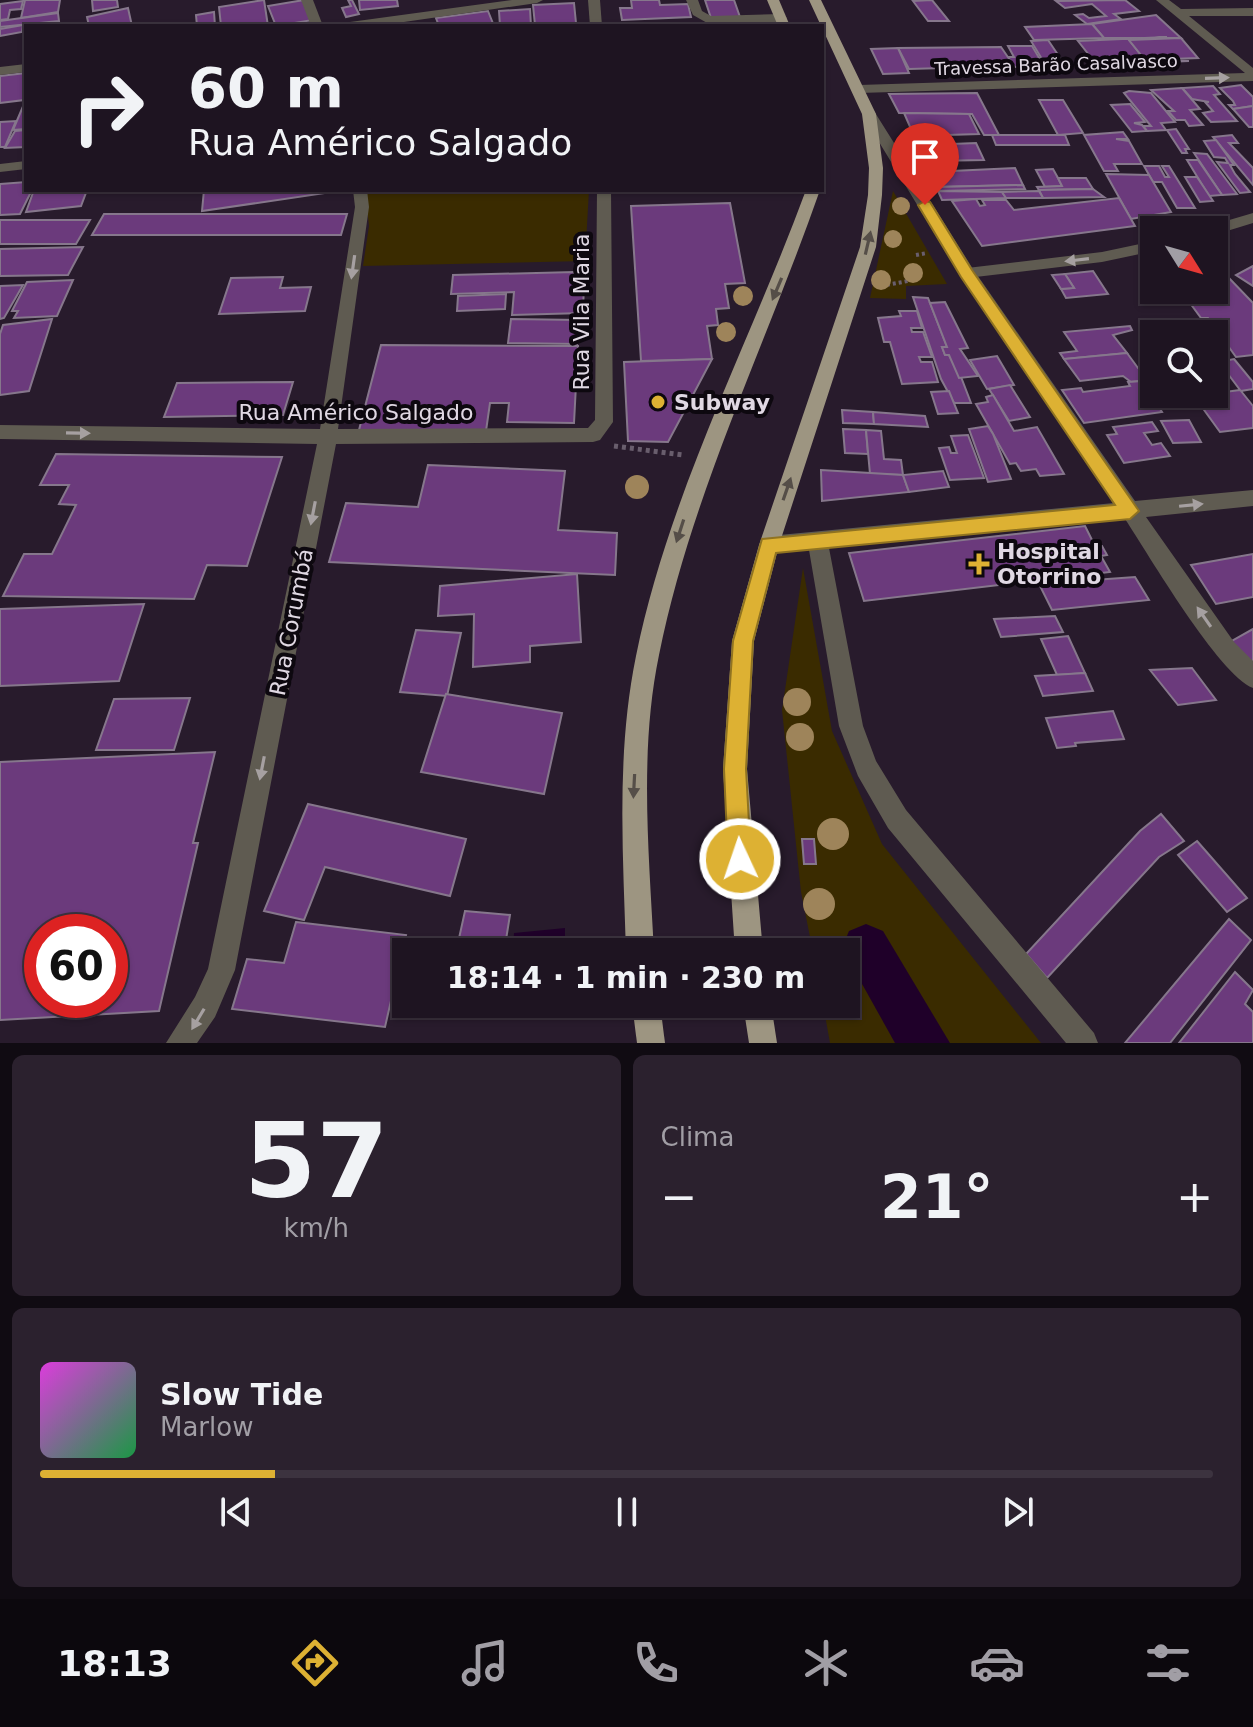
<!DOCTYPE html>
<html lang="pt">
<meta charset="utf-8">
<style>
body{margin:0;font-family:"DejaVu Sans",sans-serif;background:#2b212e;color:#f1f3f6;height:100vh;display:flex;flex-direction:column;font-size:30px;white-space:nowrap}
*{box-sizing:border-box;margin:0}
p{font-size:26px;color:#a19ea5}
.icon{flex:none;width:44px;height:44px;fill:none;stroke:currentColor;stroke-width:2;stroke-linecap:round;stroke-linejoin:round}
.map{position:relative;height:1043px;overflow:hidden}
.sheet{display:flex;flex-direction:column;gap:12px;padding:12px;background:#100b12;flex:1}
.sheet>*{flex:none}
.top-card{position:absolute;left:24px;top:24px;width:800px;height:168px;border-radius:0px;box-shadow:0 2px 6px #0004,0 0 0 2px #3c333f;background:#1e1421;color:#f1f3f6;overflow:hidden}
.needle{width:52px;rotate:127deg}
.tools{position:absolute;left:1140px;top:216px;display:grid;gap:16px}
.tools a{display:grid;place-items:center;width:88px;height:88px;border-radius:0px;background:#1e1421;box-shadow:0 2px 6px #0004,0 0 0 2px #3c333f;font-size:40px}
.speed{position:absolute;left:24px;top:914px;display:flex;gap:16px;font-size:40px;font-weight:700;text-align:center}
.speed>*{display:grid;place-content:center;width:104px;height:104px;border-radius:50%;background:#1e1421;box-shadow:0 2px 6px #0004,0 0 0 2px #3c333f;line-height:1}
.speed .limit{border:12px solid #d22;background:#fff;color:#111}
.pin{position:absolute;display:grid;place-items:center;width:68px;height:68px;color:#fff;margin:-82px -34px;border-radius:50% 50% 50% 0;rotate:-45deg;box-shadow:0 0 8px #0007}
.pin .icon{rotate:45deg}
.me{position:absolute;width:88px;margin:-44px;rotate:357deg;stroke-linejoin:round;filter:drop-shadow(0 0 6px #0008)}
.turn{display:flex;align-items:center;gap:28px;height:168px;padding:0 32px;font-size:36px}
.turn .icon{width:104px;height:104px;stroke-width:2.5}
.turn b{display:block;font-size:56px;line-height:68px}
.big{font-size:60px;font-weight:700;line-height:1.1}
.sheet .tile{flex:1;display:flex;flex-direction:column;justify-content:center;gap:12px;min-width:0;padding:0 28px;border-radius:12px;background:#2b212e}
.sheet .dial{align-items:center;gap:0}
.dial b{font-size:104px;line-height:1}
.song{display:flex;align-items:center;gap:24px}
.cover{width:96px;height:96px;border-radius:12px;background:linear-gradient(135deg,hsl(300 70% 55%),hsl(140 70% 35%))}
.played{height:8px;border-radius:4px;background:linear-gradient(90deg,#ddb133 20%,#3c333f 20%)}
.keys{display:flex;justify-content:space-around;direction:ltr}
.heat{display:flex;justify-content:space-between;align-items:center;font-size:44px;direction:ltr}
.sheet .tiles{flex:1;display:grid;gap:12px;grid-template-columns:1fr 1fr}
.tile:last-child{grid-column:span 2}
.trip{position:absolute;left:392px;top:938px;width:468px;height:80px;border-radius:0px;background:#1e1421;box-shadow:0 2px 6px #0004,0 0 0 2px #3c333f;font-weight:700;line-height:80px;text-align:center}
.tabs{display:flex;height:128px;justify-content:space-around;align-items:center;background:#0c080d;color:#a19ea5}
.tabs .icon{width:56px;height:56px}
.tabs .current{color:#ddb133}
.tabs b{font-size:36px;color:#f1f3f6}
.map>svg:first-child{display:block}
.green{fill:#3a2b00}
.water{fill:#1f0029}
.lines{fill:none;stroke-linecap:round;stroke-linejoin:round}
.canal{fill:#1f0029;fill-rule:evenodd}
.building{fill:#6b3a7c;stroke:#86778c;stroke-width:2;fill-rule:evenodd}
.path-far1{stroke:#695e6d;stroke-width:4;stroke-dasharray:3 3;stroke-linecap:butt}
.path{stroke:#695e6d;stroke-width:5;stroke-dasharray:4 4;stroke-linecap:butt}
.service{fill:#5f5b51;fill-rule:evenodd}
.minor{fill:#5f5b51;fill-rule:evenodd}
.tertiary{fill:#5f5b51;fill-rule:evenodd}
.primary{fill:#9d9581;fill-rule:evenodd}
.tree{fill:#9e845a}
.oneway{fill:#a6a0a1}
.oneway2{fill:#554e48}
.route{fill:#ddb133;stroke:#907321;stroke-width:2}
.poi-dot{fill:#ddb133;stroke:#0d080f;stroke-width:3}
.labels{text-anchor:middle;stroke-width:8;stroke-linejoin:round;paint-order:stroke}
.far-street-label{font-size:18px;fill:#e0d8e3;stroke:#0d080f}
.street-label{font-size:22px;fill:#e0d8e3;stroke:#0d080f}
.poi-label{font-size:22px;font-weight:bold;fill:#e0d8e3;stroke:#0d080f;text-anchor:start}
</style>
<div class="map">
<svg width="1253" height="1043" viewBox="0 0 1253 1043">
<rect width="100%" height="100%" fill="#281b2c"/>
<g class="green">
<polygon points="365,190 589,190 585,261 363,266 369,226"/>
<polygon points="893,191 947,284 906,286 906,299 870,298"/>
<polygon points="803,568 832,731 882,844 1041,1043 830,1043 823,1004 846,1004 846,952 813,952 801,892 782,710"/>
</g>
<polygon class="water" points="565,928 565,952 513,952 514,933"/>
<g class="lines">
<polygon class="canal" points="866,924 883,931 950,1043 895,1043 842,948 849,931"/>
</g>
<g class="building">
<polygon points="25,0 60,0 58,12 21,18"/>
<polygon points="92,0 117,0 118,7 93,11"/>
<polygon points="264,0 268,26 221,26 219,7"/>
<polygon points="304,0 313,20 276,26 268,6"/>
<polygon points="348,0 352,0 359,14 346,17 342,8 351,6"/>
<polygon points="359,0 397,0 398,6 360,10"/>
<polygon points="631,0 659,0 660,5 688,4 691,17 622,20 620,8 632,8"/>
<polygon points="705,0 734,0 740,17 711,18"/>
<polygon points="932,0 949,21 928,21 913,1"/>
<polygon points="1125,0 1139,11 1114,14 1121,19 1087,24 1075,15 1083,14 1089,18 1106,16 1092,4 1065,8 1056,1"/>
<polygon points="23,1 21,9 10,10 8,19 0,20 0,4"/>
<polygon points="574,3 576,23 535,25 533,5"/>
<polygon points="128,8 132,26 89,26 87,17"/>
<polygon points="530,9 531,26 500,26 499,11"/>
<polygon points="488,11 494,26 439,26 436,18"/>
<polygon points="214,12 215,26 197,26 196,15"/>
<polygon points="58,13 59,21 0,27 0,21"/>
<polygon points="1156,15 1181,38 1104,38 1092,24"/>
<polygon points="1092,24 1104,38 1034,40 1025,27"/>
<polygon points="23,25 22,32 0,36 0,29"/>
<polygon points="1167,37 1129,40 1145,60 1189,61 1097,65 1078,41"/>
<polygon points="1181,38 1198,58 1145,60 1129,40"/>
<polygon points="1048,40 1067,68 1048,69 1031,41"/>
<polygon points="1008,46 1032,46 1044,66 1014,67 1008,57 1014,57"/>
<polygon points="1001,47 1014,66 909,69 898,48"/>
<polygon points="898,48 909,73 883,74 871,49"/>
<polygon points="26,73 24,100 0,103 0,76"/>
<polygon points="1241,85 1253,97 1253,106 1233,109 1229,105 1235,105 1233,101 1220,88"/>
<polygon points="1213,86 1220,94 1214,95 1237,121 1211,122 1203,113 1213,111 1205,102 1209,102 1192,99 1182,88"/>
<polygon points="1182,88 1200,109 1190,110 1203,125 1189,126 1185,120 1176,120 1168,111 1174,111 1151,90"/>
<polygon points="1129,91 1151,93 1175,122 1161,123 1166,130 1147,131 1143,126 1151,126 1124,93"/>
<polygon points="977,93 999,135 984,135 972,114 899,113 889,94"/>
<polygon points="1039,100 1063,100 1083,133 1058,135"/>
<polygon points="24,104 26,129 13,130"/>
<polygon points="1130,104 1145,122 1134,123 1142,125 1147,131 1132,132 1111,105"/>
<polygon points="1253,106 1253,127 1249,127 1233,109"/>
<polygon points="904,113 969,114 979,134 914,136"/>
<polygon points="16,121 5,147 0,147 0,122"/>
<polygon points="1176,129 1189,149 1185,149 1187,153 1182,153 1167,130"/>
<polygon points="26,130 26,147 5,148 15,131"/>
<polygon points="1123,132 1128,139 1116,139 1129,141 1142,164 1114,164 1118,171 1104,171 1084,135"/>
<polygon points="992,135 1065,135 1069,145 996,145"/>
<polygon points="1232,135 1238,143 1229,143 1253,168 1253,185 1213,137"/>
<polygon points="1216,140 1234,165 1230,165 1235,174 1250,192 1240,193 1217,162 1228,163 1225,158 1214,157 1204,141"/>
<polygon points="976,143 984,160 933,161 927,145"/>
<polygon points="1194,153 1207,154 1237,194 1222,195"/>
<polygon points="1187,160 1198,160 1222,195 1209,196"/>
<polygon points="1144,166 1159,166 1165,177 1169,177 1162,166 1169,166 1195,208 1177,208 1162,182 1153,182"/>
<polygon points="1015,168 1023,185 937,187 931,172"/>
<polygon points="1053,169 1058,178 1062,186 1045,187 1036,170"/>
<polygon points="1106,174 1149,175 1171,212 1131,219"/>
<polygon points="1185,177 1197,177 1213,201 1200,202"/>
<polygon points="1058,178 1086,178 1093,189 1039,190 1037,187 1062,186"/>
<polygon points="26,182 26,190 32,190 20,214 0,215 0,184"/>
<polygon points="1023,185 1025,189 938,191 936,187"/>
<polygon points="1093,189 1104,197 1043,198 1039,190"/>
<polygon points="34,190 87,190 81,206 26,212"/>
<polygon points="204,190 339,190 339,191 202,211"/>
<polygon points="938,191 1002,192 1006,198 942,200"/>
<polygon points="1039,191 1043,198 1006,198 1002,192"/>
<polygon points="1119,198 1135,226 982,246 952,201 976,199 980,206 985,205 982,200 1006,200 1014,210"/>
<polygon points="730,203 745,283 725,284 729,308 716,309 718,325 707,326 712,359 641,361 631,206"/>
<polygon points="104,214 347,214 341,235 92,235"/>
<polygon points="0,220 90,220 76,244 0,244"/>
<polygon points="83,247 68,275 0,276 0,249"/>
<polygon points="1253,266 1253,286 1236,275"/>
<polygon points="1093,271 1108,294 1066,298 1061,289 1074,288 1065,274"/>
<polygon points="574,272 574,282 584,282 583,313 512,315 514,292 451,294 453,275"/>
<polygon points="1065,274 1074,288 1061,289 1052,275"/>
<polygon points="283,277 280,288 311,287 305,311 219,314 231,278"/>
<polygon points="1228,277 1253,303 1253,355 1236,357 1208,318 1201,318 1190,303 1196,303 1189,293 1180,290 1214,290 1214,279"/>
<polygon points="73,280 57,316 14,318 18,311 12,311 27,282"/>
<polygon points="23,285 4,318 0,319 0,286"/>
<polygon points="506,294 505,309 457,311 458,296"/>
<polygon points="913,297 928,298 947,347 942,347 945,355 949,355 961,377 971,403 954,403 941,379"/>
<polygon points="945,302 968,348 960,349 978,376 959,378 949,355 945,355 942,347 947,347 930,303"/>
<polygon points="899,311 917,311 922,328 911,328 912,332 923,332 932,357 919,357 921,362 932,362 938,382 902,384 890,342 884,342 878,318 901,316"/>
<polygon points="52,319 29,391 0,395 0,334 3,325"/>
<polygon points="511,319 579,320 577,344 508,343"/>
<polygon points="1130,326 1132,330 1113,335 1127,353 1064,359 1060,353 1077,351 1064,332"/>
<polygon points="381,345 578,346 574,423 507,422 509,403 490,403 486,431 359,430"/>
<polygon points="1127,353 1138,368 1154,365 1154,380 1148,374 1144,375 1147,380 1131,382 1123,376 1080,381 1064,359"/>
<polygon points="997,356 1014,385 987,389 970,360"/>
<polygon points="712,359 668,442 628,441 624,362"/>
<polygon points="1234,359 1253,382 1253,389 1241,391 1253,406 1253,428 1220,432 1194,396 1240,390 1219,362"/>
<polygon points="1142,381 1162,412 1084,423 1062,390 1081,388 1083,392 1130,386 1128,382"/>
<polygon points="293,382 283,415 164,417 177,383"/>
<polygon points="1010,385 1030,417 1009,421 989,389"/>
<polygon points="949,391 958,413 938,414 931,392"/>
<polygon points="993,395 1014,431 1037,427 1064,474 1040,476 1036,469 1021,471 1016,463 1010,464 976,404 988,402 986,397"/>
<polygon points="842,410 873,412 874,424 843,423"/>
<polygon points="873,412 925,416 928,427 874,424"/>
<polygon points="1189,420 1201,442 1173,443 1161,421"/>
<polygon points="1152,422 1158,431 1144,433 1152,445 1161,443 1170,456 1124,463 1107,435 1117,434 1113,427"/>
<polygon points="988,426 993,434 1011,479 988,482 969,429"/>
<polygon points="843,429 866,430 868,454 845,453"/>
<polygon points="866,430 881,431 884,459 901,460 903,475 870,474"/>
<polygon points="968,435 984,478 950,480 939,448 949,447 951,453 957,453 951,436"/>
<polygon points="56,454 282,457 247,566 207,565 194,599 3,596 24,554 52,554 76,505 59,504 69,485 40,485"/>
<polygon points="428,465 565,471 558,530 617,533 615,575 329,562 346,503 418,507"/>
<polygon points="821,470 903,475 909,492 822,501"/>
<polygon points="943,471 949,487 909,492 903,475"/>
<polygon points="1085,526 1095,546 1102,546 1107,555 1101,556 1110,572 864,601 849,553"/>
<polygon points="1253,554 1253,597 1216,604 1191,565"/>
<polygon points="577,574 581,642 530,646 530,662 473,667 474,614 438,616 440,586"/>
<polygon points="1135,577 1149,600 1052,610 1039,584"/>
<polygon points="144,604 119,681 0,686 0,609"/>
<polygon points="1055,616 1063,632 1001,637 994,619"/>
<polygon points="1253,629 1253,666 1230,642"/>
<polygon points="416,630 461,633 447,696 400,692"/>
<polygon points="1068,636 1085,673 1057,675 1041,639"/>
<polygon points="1192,668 1216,700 1178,705 1150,670"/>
<polygon points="1085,673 1093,691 1043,696 1035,676"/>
<polygon points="446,694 562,713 544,794 421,772"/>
<polygon points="190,698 174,750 96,750 114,699"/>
<polygon points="1113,711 1124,739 1075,743 1076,746 1057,748 1046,718"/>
<path d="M215,752l-22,91h5l-39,168 -159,9v-258zM42,932h68v68h-68z"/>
<polygon points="308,804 466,839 450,896 325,867 304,920 264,911"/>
<polygon points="1161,814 1184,841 1159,857 1047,978 1026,954 1140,831"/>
<polygon points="802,839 814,839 816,864 804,864"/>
<polygon points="1197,841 1247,898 1227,912 1178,855"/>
<polygon points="465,911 510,915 504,952 456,952"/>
<polygon points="1229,919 1251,940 1170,1043 1125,1043"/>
<polygon points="296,922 406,935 385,1027 232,1009 247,959 284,963"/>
<polygon points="1235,972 1253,990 1245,1004 1253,1012 1253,1043 1179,1043"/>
</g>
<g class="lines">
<g class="path-far1">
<polyline points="916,255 927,253"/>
<polyline points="881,286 908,281"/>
</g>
<polyline class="path" points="614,446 683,455"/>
<polygon class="service" points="686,0 698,0 702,11 711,16 781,14 787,18 781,22 709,24 693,15"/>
<g class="minor">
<polygon points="301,0 313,0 323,26 311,26"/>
<polygon points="512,0 543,0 537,3 376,26 344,26 350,22"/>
<polygon points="588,0 600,0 602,26 590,26"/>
<polygon points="1156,0 1169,0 1181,9 1253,8 1253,16 1189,16 1253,68 1253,81 859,93 853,89 859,85 1245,73"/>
<polygon points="26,64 26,72 0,75 0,67"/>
<path d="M864,111h10l99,158 162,232 118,-11v16l-107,11 88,125 19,19v27c-35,-14 -104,-133 -128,-169l-296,29 34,178 13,35 30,49 188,223 4,10h-32l-178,-215 -30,-52 -19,-50 -30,-176 -40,4 -7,-3 -3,-6 3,-6 7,-3 345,-33 -153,-226 -99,-163z"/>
<polygon points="26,161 26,169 0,172 0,164"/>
<polygon points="353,190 367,190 369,207 338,429 588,428 595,420 597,190 611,190 613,422 600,440 593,442 336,444 235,970 215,1017 197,1043 166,1043 195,997 208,969 317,444 0,439 0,425 320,429 355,207"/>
</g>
<g class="tertiary">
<polygon points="1253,213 1253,223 1214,235 1214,230 1206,230 1209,226"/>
<polygon points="1154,241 1154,251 1102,262 967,278 959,273 967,268 1102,252"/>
</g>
<g class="primary">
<polygon points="767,0 779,0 790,26 778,26"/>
<polygon points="809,0 821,0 876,114 883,168 882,195 876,247 779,545 754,641 747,769 763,952 735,952 723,769 732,641 759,545 860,247 868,195 869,168 862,114"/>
<path d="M806,190h14c-54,155 -128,302 -161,465 -20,97 -10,198 -5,297h-28c-3,-99 -10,-198 10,-296 33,-163 113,-311 170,-466z"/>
<polygon points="632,1004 660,1004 665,1043 637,1043"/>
<polygon points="743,1004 771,1004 777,1043 749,1043"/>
</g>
</g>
<g class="tree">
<circle cx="901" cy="206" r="9"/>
<circle cx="893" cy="239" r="9"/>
<circle cx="913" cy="273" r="10"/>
<circle cx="881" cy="280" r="10"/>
<circle cx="743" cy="296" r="10"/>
<circle cx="726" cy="332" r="10"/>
<circle cx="637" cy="487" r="12"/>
<circle cx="797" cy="702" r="14"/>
<circle cx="800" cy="737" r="14"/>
<circle cx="833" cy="834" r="16"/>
<circle cx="819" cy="904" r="16"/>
</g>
<defs><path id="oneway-solid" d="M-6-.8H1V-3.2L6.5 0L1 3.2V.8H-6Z" transform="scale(2)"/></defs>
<g class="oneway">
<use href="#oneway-solid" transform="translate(1217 78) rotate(-2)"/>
<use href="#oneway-solid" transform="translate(1077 260) rotate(173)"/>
<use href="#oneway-solid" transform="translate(353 267) rotate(98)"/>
<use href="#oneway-solid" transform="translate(78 433) rotate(1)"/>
<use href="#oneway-solid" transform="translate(1191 505) rotate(-6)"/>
<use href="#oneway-solid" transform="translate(313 513) rotate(101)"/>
<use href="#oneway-solid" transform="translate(1204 617) rotate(-125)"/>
<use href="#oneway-solid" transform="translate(262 768) rotate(101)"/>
<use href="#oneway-solid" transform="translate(198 1019) rotate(121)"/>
</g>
<g class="oneway2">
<use href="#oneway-solid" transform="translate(868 243) rotate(-77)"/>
<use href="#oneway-solid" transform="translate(777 289) rotate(113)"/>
<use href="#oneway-solid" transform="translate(787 489) rotate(-71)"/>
<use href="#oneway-solid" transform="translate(680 531) rotate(108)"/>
<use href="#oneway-solid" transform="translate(634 786) rotate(93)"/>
</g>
<polygon class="route" points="925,201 930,202 972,270 1139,511 1130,519 776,553 753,641 746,769 751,859 748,867 740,870 732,867 728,859 724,769 733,641 762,539 1115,505 961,277 918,205"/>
<g class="poi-dot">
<circle cx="658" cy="402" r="8"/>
<path d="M975 552h8v8h8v8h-8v8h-8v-8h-8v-8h8z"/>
</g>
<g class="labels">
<g class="far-street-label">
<text transform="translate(1056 65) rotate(-2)" y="6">Travessa Barão Casalvasco</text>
</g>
<g class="street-label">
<text transform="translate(581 312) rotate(-90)" y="8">Rua Vila Maria</text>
<text x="356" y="420">Rua Américo Salgado</text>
<text transform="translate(291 622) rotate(-79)" y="8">Rua Corumbá</text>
</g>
<g class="poi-label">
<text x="674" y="410">Subway</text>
<text x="997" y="559">Hospital<tspan x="997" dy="25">Otorrino</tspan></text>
</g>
</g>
</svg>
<div class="tools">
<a><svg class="needle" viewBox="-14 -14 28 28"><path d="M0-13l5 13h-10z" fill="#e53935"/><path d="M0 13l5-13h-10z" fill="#a19ea5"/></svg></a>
<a><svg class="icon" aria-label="search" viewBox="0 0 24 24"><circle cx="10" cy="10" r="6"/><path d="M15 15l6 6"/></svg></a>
</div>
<div class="speed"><div class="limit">60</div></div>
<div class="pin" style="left:925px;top:205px;background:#d93025"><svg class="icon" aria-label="arrive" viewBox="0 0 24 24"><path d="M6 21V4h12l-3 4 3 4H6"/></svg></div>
<svg class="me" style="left:740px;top:859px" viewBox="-20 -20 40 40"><circle r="17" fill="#ddb133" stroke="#fff" stroke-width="3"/><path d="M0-11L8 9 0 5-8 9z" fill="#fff"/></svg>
<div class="trip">18:14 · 1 min · 230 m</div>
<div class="top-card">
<div class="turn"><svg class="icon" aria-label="right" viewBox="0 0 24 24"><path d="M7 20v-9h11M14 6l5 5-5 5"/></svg><div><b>60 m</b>Rua Américo Salgado</div></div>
</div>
</div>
<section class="sheet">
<div class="tiles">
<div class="tile dial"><b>57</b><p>km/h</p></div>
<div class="tile"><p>Clima</p>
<div class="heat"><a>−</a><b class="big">21°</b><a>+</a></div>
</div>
<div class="tile">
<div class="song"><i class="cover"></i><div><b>Slow Tide</b><p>Marlow</p></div></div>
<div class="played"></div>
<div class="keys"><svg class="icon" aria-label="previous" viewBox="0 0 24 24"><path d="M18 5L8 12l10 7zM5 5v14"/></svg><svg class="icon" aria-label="pause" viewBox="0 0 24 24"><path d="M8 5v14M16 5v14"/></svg><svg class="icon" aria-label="next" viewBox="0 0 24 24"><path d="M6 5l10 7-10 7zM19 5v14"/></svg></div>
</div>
</div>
</section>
<nav class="tabs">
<b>18:13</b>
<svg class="icon current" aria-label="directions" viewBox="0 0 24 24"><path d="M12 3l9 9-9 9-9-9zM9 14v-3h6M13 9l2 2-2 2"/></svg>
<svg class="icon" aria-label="music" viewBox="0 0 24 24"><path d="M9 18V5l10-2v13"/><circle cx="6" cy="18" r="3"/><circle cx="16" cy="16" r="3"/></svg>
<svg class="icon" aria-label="phone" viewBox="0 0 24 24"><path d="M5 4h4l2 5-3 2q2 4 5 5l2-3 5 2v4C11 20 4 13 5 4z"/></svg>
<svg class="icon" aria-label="climate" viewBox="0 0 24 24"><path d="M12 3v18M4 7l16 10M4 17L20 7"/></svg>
<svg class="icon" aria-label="car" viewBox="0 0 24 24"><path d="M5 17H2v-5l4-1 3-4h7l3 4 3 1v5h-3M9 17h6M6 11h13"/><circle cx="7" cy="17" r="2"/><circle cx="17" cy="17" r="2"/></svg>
<svg class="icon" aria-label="filters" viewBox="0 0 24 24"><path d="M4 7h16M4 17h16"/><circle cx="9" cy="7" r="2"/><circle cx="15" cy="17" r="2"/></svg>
</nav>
